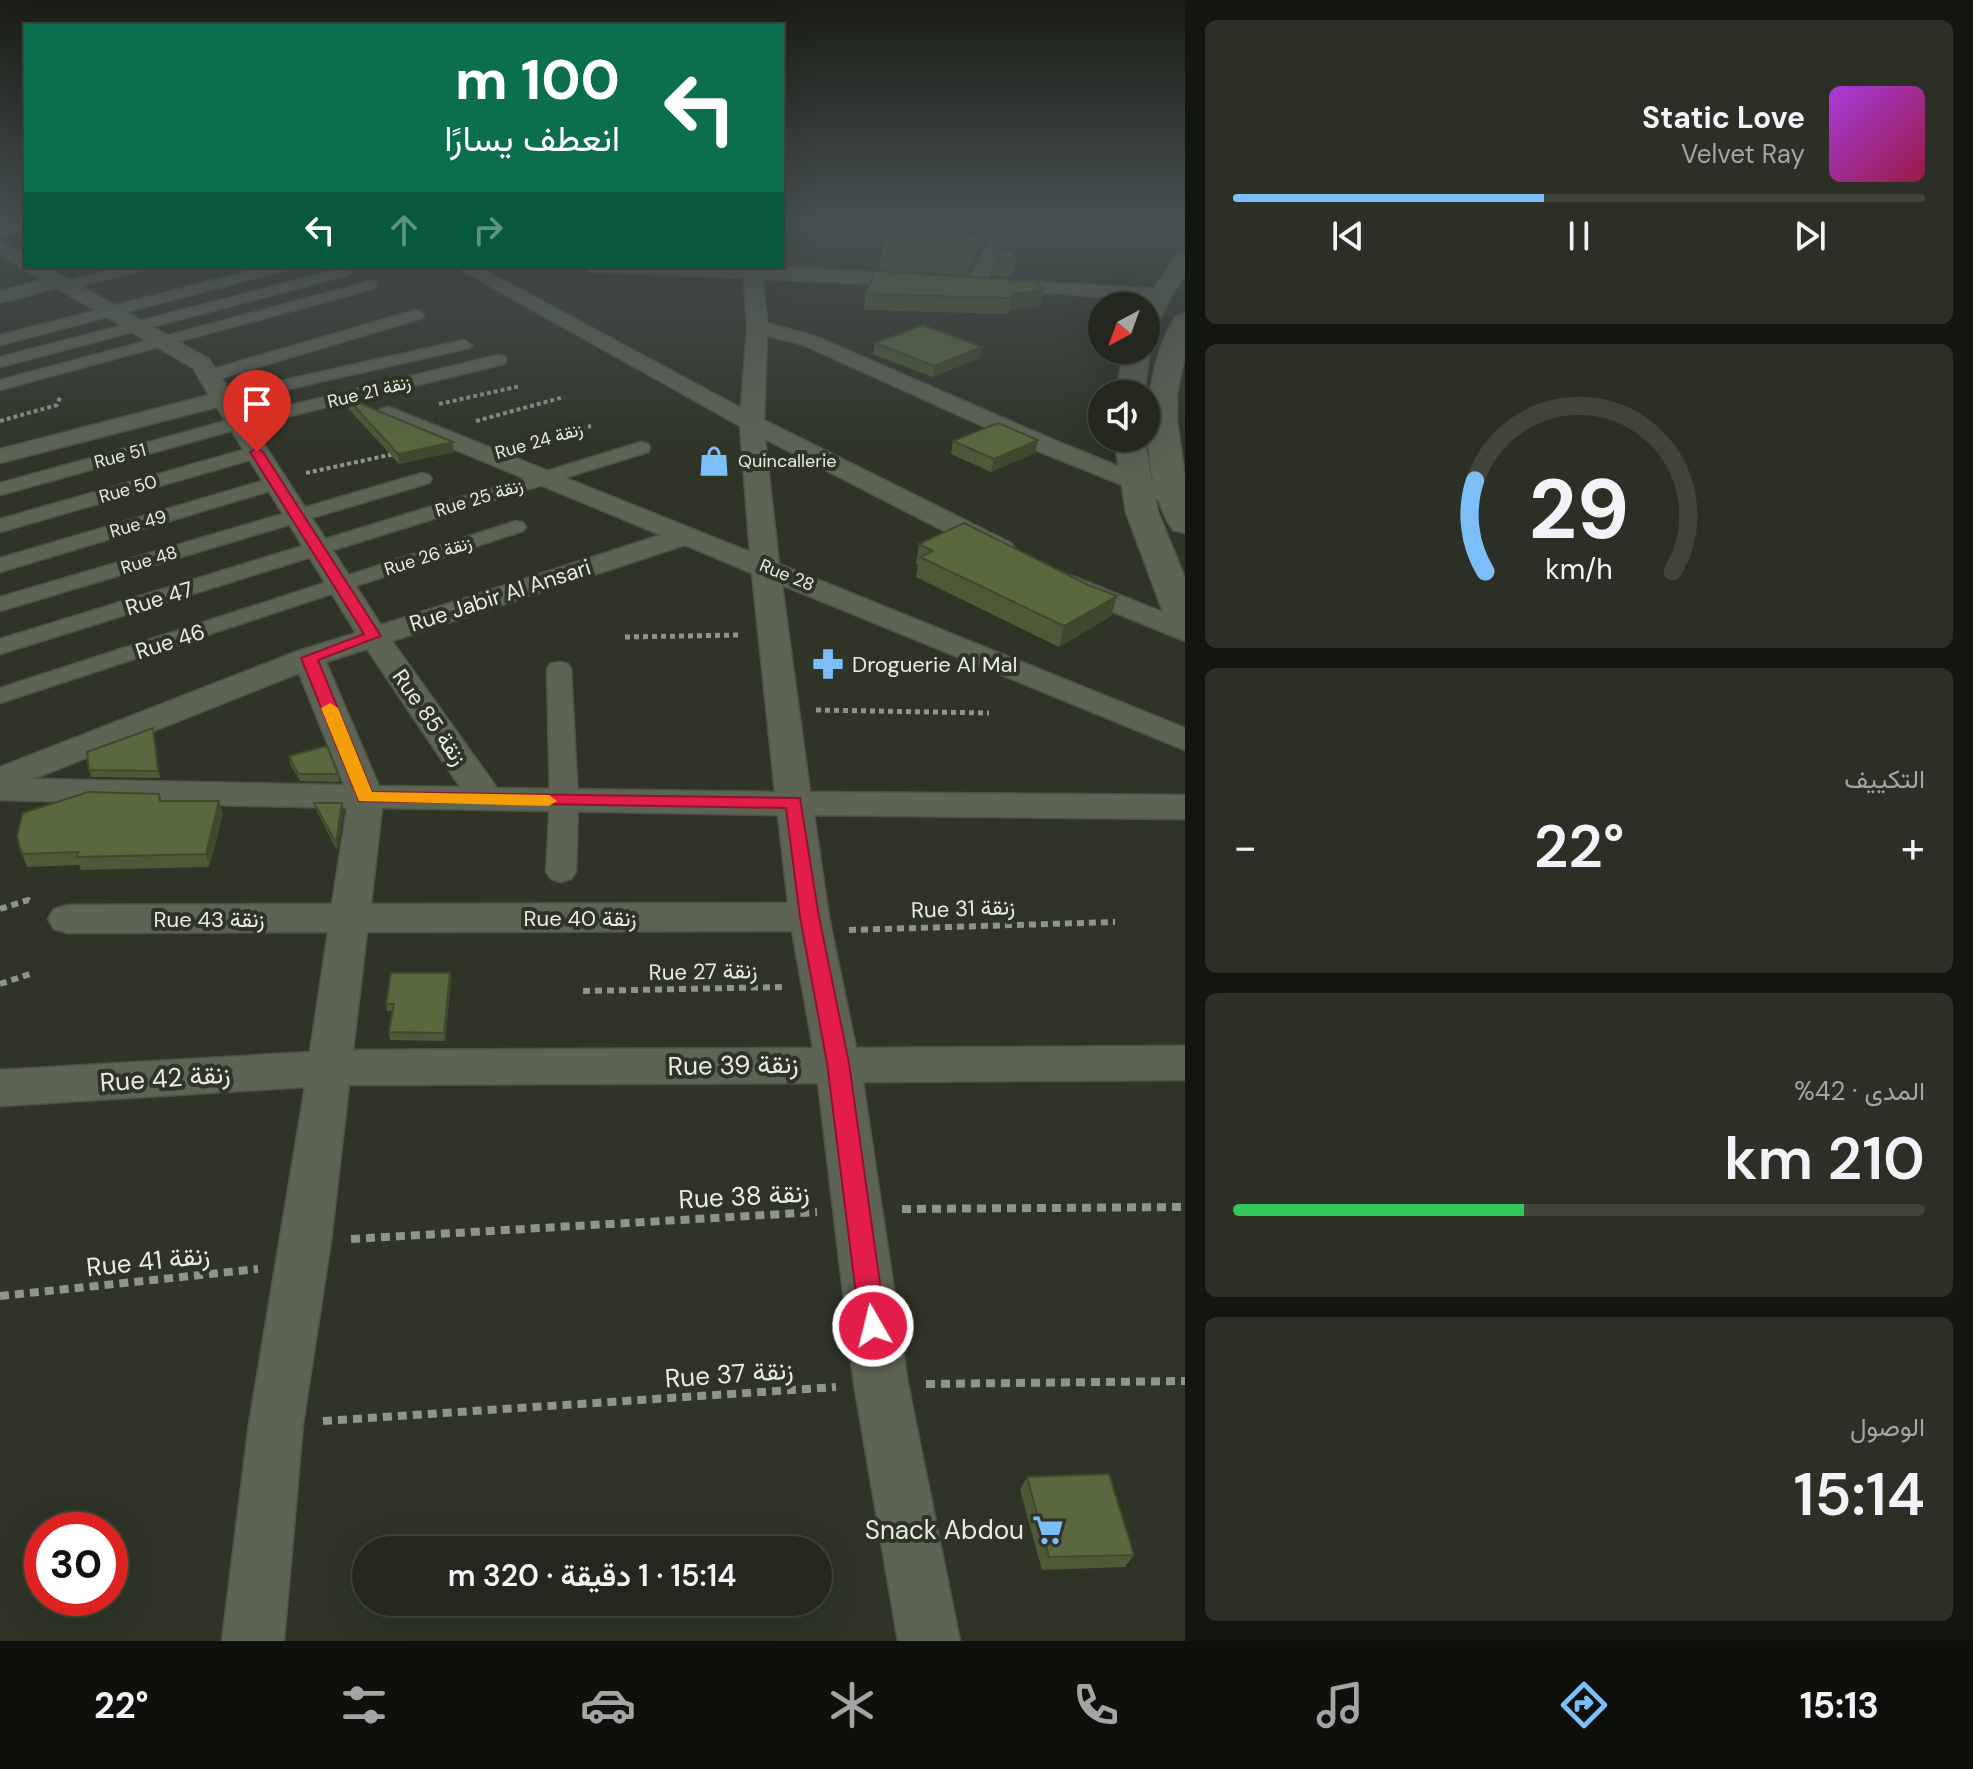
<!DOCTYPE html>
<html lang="ar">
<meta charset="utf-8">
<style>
body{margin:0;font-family:"DM Sans",Vazirmatn,sans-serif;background:#2b2f26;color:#f1f3f6;direction:rtl;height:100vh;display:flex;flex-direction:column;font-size:30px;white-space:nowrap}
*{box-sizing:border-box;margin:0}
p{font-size:26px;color:#a3a5a4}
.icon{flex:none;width:44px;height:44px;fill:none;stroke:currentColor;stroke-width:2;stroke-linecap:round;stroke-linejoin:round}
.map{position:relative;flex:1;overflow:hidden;direction:ltr}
.side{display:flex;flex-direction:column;gap:20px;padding:20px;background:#131510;width:788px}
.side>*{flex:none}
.banner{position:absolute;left:24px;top:24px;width:760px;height:244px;border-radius:0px;box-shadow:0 8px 32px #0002,0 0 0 2px #40443b;direction:rtl;background:#0b6e4f;color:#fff;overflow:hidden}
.needle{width:52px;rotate:221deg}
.tools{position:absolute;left:1088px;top:292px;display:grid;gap:16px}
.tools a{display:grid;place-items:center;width:72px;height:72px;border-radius:50%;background:#23271d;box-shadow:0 8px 32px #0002,0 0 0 2px #40443b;font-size:40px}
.speed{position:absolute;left:24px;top:1512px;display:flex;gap:16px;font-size:40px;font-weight:700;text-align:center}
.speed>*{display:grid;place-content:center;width:104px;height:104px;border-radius:50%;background:#23271d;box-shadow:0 8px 32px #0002,0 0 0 2px #40443b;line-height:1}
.speed .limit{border:12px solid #d22;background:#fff;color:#111}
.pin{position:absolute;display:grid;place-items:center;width:68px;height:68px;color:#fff;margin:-82px -34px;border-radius:50% 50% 50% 0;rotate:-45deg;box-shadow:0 0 8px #0007}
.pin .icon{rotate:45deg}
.me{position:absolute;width:88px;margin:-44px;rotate:352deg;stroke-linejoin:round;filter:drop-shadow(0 0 6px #0008)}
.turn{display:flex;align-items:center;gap:28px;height:168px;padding:0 32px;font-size:36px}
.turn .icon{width:104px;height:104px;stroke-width:2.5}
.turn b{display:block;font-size:56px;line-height:68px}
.lanes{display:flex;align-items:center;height:76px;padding:0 32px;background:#0003;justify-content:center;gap:40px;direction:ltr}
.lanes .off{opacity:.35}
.big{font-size:60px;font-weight:600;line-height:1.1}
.side .widget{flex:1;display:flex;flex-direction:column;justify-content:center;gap:12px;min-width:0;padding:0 28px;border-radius:12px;background:#2b2f26}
.side .dial{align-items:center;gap:0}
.dial svg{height:208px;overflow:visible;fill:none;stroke:#40443b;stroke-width:7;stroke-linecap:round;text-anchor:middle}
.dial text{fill:#f1f3f6;stroke:none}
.song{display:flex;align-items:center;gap:24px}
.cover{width:96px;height:96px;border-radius:12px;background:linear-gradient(135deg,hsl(280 70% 55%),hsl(340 70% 35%))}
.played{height:8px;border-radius:4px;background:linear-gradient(90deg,#7bbef8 45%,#40443b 45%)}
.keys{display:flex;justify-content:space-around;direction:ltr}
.heat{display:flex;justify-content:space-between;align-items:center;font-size:44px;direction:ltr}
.charge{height:12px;border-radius:6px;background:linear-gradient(90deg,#34c759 42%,#40443b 0)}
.trip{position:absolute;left:352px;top:1536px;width:480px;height:80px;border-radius:40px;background:#23271d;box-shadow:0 8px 32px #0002,0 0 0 2px #40443b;font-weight:600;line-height:80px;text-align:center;direction:rtl}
.tabs{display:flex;height:128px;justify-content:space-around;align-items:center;background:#0e100c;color:#a3a5a4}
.tabs .icon{width:56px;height:56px}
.tabs .active{color:#7bbef8}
.tabs b{font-size:36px;color:#f1f3f6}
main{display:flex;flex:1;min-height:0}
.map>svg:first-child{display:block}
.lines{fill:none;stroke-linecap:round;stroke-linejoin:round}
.pedestrian-casing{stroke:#4d5246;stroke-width:3}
.minor-casing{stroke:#4d5246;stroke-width:3}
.secondary-casing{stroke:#4d5246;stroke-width:3}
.path-far3{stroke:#90958a;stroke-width:4;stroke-dasharray:4 3;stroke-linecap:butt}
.path-far2{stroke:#90958a;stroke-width:5;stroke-dasharray:5 4;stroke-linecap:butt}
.path-far1{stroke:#90958a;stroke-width:6;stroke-dasharray:7 5;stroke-linecap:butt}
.path{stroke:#90958a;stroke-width:8;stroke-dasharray:9 6;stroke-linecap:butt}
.pedestrian{fill:#5e6454;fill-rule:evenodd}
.minor{fill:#5e6454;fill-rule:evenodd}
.secondary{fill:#5e6454;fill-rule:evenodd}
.wall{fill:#4d5937}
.shaded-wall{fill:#3f492d}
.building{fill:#5a6840;stroke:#3f492d;stroke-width:2}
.route{fill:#e11d48;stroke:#92132f;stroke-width:2}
.slow{fill:#f59e0b}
.labels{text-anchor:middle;stroke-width:8;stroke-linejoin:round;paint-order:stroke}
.far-street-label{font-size:18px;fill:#e7ebe2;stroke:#2f3427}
.far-poi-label{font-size:18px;fill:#e7ebe2;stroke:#2f3427;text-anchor:start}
.street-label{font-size:22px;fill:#e7ebe2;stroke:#2f3427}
.poi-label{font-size:22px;fill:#e7ebe2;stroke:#2f3427;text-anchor:start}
.near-street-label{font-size:26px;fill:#e7ebe2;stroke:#2f3427}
.near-poi-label{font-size:26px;fill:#e7ebe2;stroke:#2f3427;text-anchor:end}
</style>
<main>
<section class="side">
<div class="widget">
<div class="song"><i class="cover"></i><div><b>Static Love</b><p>Velvet Ray</p></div></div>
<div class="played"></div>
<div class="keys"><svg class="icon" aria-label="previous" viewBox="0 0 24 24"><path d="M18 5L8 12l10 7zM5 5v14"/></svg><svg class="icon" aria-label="pause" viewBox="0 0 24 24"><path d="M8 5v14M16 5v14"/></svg><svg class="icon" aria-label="next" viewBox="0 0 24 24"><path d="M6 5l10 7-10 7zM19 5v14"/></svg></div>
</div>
<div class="widget dial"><svg viewBox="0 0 100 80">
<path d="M14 69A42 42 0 1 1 86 69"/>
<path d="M14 69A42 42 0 0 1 10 34" stroke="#7bbef8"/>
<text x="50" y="56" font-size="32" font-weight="700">29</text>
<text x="50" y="72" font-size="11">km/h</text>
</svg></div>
<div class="widget"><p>التكييف</p>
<div class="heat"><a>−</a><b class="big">22°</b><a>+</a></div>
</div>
<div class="widget"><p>المدى · 42%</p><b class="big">210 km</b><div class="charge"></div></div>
<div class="widget"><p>الوصول</p><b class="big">15:14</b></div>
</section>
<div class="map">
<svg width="1185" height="1641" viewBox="0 0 1185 1641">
<rect width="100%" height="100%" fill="#2f3427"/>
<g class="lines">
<defs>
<g id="pedestrian">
<polygon points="18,225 26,225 26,231 0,237 0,229"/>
<polygon points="63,266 39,274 32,270 38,266"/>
<polygon points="127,266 152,266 150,269 65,289 58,285 60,282"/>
<polygon points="268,266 292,266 290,269 0,345 0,335"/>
<polygon points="344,268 351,272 349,275 0,367 0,357"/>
<polygon points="371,281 376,282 376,288 0,390 0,380"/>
<polygon points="416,310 424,315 422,318 215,380 203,380 200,376 203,372"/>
<polygon points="464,340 472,345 470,348 222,404 213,399 222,394"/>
<polygon points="498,355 504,356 506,360 504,364 245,427 0,495 0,483 233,419"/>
<polygon points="641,442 648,444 650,448 648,452 0,654 0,639"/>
<polygon points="257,446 264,448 266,452 264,456 0,532 0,519"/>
<polygon points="422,473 429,475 432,479 429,483 0,611 0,597"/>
<polygon points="276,477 283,479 286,483 283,487 0,572 0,558"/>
<polygon points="516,521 523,523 526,527 523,531 0,703 0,688"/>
<polygon points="559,662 568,664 571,669 578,801 576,872 571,879 561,882 551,879 546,872 550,801 547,669 550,664"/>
</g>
<g id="minor">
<polygon points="997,225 1015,225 988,279 1159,289 1169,295 1159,301 970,287 967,283"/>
<path d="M0,242l26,12v12h19l164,93 172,266 280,-90 -280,-116 -4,-5 4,-5 8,-2 361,145 -10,-126 -286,-160h23l264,142 6,-81 -3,-49 -153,-6 -9,-6h180l167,10 2,4 -9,6 -159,-7 4,44 48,13 241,105 119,48 4,5 -4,5h-18l-119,-48 -237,-107 -34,-8 -3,84 247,123 4,6 -4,6 -10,2 -10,-2 -226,-116 14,125 406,164v22l-403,-165 28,207 375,3v24l-371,-4 15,102 27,131 329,-2v34l-322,2 45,302 52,257h-62l-44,-257 -36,-301 -469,2 -18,156 -28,183 -19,217h-62l27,-217 56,-337 -305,19v-36l310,-18 18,-120 -260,1 -14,-4 -6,-10 6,-10 14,-4 264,-1 15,-96 -347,-8v-33l298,-116 58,-18 -139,-226 -217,56v-14l209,-54 -16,-27 -136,-80 -57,15v-12l43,-11 -43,-25zM685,545l67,28 23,219 -278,-4 -105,-147zM367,649l93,138 -81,-1 -53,-124zM299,673l45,112 -311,-6zM382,808l396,7 10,88 -417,1zM792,931l21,117 -460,2 14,-118z"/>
<polygon points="1072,576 1185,621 1185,641 1062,591 1058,585 1062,579"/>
</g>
<g id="secondary">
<polygon points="1185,253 1185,276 1171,296 1155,331 1146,333 1146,306 1142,306 1177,255"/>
<path d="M1185,314v39l-8,42v26l8,56v56l-12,-3c-36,-52 -32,-163 3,-214z"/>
<polygon points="1146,345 1150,350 1144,394 1116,394 1124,350 1146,350"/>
<polygon points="1114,438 1144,438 1158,512 1185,578 1185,634 1172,631 1167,623 1126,512"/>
</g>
</defs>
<use href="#pedestrian" class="pedestrian-casing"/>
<use href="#minor" class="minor-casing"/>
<use href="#secondary" class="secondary-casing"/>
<g class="path-far3">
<polyline points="439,404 520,386"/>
<polyline points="0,421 57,405 61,395"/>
<polyline points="476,421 564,397"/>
<polyline points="534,442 591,426"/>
<polyline points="306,473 394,454"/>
</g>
<g class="path-far2">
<polyline points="625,637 740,635"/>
<polyline points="816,710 989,713"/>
</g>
<g class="path-far1">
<polyline points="0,909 28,900 34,903"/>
<polyline points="849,930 1115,922"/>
<polyline points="0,984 30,974"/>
<polyline points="583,991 782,987"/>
</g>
<g class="path">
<polyline points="902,1209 1185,1207"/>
<polyline points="351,1239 817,1212"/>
<polyline points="0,1296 258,1269"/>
<polyline points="926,1384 1185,1381"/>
<polyline points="323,1421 836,1387"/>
</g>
<use href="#pedestrian" class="pedestrian"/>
<use href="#minor" class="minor"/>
<use href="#secondary" class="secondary"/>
</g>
<g class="wall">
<polygon points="918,232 981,235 976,260 968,275 879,270 883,244"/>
<polygon points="996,257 1016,258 1012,277 993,276"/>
<polygon points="1044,290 1040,306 1009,310 1008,314 864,310 866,294"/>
<polygon points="875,343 980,358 932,377 873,354"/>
<polygon points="347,398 454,452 399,464 348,408"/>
<polygon points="1038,440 1035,453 991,472 951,454 953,441"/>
<polygon points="919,544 1088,585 1117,596 1111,616 1059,647 916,577 918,565 916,564"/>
<polygon points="153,728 155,735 160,778 91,777 89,770"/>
<polygon points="289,756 338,774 340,782 300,781 290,764"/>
<polygon points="159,794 162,801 219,801 223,814 209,867 81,870 79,865 27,867 22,854"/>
<polygon points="314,803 342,803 344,811 337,850 316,810"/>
<polygon points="450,973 451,981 445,1041 390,1040 389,1032 393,1011 387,1011 386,1004"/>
<polygon points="1027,1477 1134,1555 1125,1567 1042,1570 1020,1490"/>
</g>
<g class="shaded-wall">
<polygon points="981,235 976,260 968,275 973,249"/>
<polygon points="1044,290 1040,306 1009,310 1012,294"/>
<polygon points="982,347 980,358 932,377 934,366"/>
<polygon points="1038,440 1035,453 991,472 994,459"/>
<polygon points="453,442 454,452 399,464 398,454"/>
<polygon points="1117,596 1111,616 1059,647 1064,626"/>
<polygon points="153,728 155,735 160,778 158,771"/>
<polygon points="219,801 223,814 209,867 206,854"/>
<polygon points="342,803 344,811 337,850 336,843"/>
<polygon points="450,973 451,981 445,1041 444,1033"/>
</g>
<g class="building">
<polygon points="889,229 918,232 919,229 981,235 973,249 883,244"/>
<polygon points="1003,245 1016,258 996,257"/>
<polygon points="875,271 1034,281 1044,290 1012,294 1011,298 866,294"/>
<polygon points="923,325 982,347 934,366 875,343"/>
<polygon points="347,398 453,442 398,454"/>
<polygon points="998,423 1038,440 994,459 953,441"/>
<polygon points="964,523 1088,585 1117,596 1064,626 920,557 933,551 919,544"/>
<polygon points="153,728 158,771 89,770 87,752"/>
<polygon points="327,746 338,774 298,774 289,756"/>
<polygon points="88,792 159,794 160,801 219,801 206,854 76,857 79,852 22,854 17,836 23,813"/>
<polygon points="314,803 342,803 336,843"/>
<polygon points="391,973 450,973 444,1033 389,1032 394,1004 386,1004"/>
<polygon points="1109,1474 1134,1555 1049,1557 1027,1477"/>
</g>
<linearGradient id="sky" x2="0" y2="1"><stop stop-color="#1a1d15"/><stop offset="0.49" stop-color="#475052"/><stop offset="1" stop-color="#475052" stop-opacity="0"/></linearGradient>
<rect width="1185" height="455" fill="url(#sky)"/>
<polygon class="route" points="257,448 263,452 381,636 318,660 372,792 800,798 819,917 849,1063 886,1326 882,1335 873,1338 864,1335 860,1326 827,1063 800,917 786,808 359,801 301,658 364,634 250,452"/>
<polygon class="slow" points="330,703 338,708 372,792 549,795 557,801 549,806 359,801 321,708"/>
<defs>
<symbol id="shop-bare" viewBox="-9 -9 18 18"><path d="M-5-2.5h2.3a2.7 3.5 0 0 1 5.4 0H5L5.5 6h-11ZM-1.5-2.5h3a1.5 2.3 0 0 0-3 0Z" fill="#7bbef8" stroke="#2f3427" stroke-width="2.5" paint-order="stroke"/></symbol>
<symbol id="pharmacy-bare" viewBox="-9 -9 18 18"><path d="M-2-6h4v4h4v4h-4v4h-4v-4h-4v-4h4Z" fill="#7bbef8" stroke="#2f3427" stroke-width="2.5" paint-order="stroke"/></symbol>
<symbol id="supermarket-bare" viewBox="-9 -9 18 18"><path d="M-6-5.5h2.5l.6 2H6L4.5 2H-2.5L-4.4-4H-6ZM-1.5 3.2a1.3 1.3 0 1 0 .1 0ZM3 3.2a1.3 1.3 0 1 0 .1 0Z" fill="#7bbef8" stroke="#2f3427" stroke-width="2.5" paint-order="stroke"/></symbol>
</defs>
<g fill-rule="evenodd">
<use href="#shop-bare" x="692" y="439" width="44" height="44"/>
<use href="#pharmacy-bare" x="806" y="642" width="44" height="44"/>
<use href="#supermarket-bare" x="1026" y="1508" width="44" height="44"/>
</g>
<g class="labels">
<g class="far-street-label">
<text transform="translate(369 392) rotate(-14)" y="6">Rue 21 زنقة</text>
<text transform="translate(539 441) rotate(-16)" y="6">Rue 24 زنقة</text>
<text transform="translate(120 456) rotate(-15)" y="6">Rue 51</text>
<text transform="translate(128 489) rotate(-16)" y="6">Rue 50</text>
<text transform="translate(479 498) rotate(-17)" y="6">Rue 25 زنقة</text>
<text transform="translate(138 524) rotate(-16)" y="6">Rue 49</text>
<text transform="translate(428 556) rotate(-18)" y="6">Rue 26 زنقة</text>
<text transform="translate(149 560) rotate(-17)" y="6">Rue 48</text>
<text transform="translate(787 575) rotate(22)" y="6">Rue 28</text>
</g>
<g class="far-poi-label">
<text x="738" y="467">Quincallerie</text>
</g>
<g class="street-label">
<text transform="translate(500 595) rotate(-18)" y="8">Rue Jabir Al Ansari</text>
<text transform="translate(159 598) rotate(-17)" y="8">Rue 47</text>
<text transform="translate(170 641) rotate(-18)" y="8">Rue 46</text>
<text transform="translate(430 717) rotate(55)" y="8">Rue 85 زنقة</text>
<text transform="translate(963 908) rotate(-2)" y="8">Rue 31 زنقة</text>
<text x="580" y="926">Rue 40 زنقة</text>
<text x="209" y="927">Rue 43 زنقة</text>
<text transform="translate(703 971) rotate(-1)" y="8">Rue 27 زنقة</text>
</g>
<g class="poi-label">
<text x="852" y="672">Droguerie Al Mal</text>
</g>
<g class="near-street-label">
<text transform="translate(733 1065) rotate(-1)" y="9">Rue 39 زنقة</text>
<text transform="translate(165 1078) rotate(-4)" y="9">Rue 42 زنقة</text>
<text transform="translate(744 1196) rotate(-3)" y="9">Rue 38 زنقة</text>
<text transform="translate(148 1261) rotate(-6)" y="9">Rue 41 زنقة</text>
<text transform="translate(729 1374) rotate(-4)" y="9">Rue 37 زنقة</text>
</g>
<g class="near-poi-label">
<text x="1024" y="1539">Snack Abdou</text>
</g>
</g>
</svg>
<div class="tools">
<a><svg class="needle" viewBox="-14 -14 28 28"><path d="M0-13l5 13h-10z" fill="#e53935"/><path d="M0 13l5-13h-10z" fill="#a3a5a4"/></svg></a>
<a><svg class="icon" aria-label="sound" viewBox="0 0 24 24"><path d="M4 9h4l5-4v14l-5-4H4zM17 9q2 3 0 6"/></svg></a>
</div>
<div class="speed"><div class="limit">30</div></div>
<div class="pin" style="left:257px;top:452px;background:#d93025"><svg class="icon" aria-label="arrive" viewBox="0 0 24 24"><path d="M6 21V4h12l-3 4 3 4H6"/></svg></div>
<svg class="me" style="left:873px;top:1326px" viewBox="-20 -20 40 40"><circle r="17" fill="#e11d48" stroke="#fff" stroke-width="3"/><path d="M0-11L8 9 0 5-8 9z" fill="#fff"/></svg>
<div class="trip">15:14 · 1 دقيقة · 320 m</div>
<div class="banner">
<div class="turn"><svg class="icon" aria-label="left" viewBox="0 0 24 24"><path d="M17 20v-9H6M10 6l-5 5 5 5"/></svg><div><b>100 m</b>انعطف يسارًا</div></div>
<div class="lanes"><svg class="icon" aria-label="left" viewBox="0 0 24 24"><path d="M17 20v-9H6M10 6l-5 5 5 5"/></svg><svg class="icon off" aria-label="ahead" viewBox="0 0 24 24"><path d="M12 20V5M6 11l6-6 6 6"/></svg><svg class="icon off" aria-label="right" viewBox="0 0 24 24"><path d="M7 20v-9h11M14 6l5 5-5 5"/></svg></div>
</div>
</div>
</main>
<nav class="tabs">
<b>15:13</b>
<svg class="icon active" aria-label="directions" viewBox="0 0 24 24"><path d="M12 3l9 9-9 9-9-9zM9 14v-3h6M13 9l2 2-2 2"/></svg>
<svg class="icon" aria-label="music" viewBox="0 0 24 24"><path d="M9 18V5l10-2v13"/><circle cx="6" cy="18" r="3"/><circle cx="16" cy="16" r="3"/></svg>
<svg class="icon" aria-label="phone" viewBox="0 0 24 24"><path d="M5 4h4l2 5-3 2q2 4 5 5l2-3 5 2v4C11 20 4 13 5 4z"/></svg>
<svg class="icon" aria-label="climate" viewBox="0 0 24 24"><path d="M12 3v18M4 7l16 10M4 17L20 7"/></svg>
<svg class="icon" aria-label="car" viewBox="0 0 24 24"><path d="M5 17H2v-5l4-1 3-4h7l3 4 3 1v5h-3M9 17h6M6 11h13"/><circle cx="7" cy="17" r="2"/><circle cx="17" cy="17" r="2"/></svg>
<svg class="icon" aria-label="filters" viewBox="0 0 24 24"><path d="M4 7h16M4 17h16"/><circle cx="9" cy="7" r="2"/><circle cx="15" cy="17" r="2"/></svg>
<b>22°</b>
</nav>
